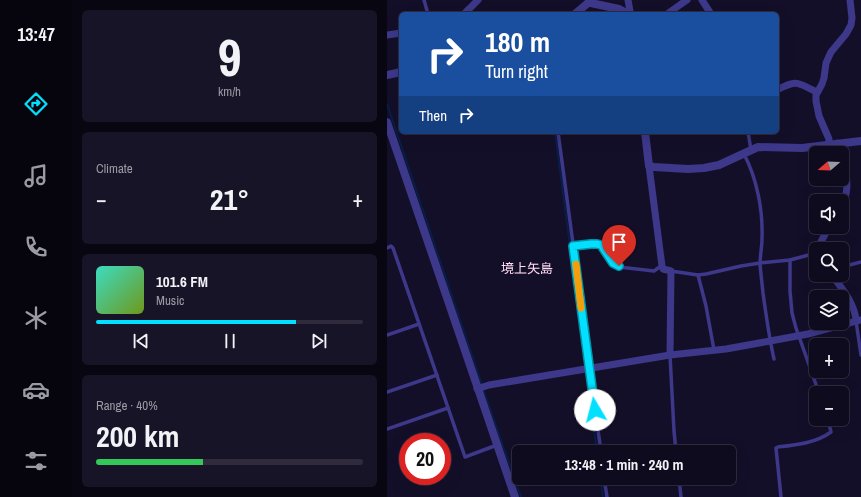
<!DOCTYPE html>
<meta charset="utf-8">
<style>
body{margin:0;font-family:"Archivo Narrow","Noto Sans JP",sans-serif;background:#181428;color:#f1f3f6;height:100vh;display:flex;flex-direction:column;font-size:15px;white-space:nowrap}
*{box-sizing:border-box;margin:0}
p{font-size:13px;color:#9b9ba4}
.icon{flex:none;width:22px;height:22px;fill:none;stroke:currentColor;stroke-width:2;stroke-linecap:round;stroke-linejoin:round}
.map{position:relative;flex:1;overflow:hidden}
.sheet{display:flex;flex-direction:column;gap:10px;padding:10px;background:#080611;width:315px}
.sheet>*{flex:none}
.top-card{position:absolute;left:12px;top:12px;width:380px;height:122px;border-radius:6px;box-shadow:0 4px 16px #0002,0 0 0 1px #2f2b3d;background:#1a4fa0;color:#fff;overflow:hidden}
.needle{width:26px;rotate:251deg}
.buttons{position:absolute;left:422px;top:146px;display:grid;gap:8px}
.buttons a{display:grid;place-items:center;width:40px;height:40px;border-radius:6px;background:#0f0b1f;box-shadow:0 4px 16px #0002,0 0 0 1px #2f2b3d;font-size:20px}
.speed{position:absolute;left:12px;top:433px;display:flex;gap:8px;font-size:20px;font-weight:700;text-align:center}
.speed>*{display:grid;place-content:center;width:52px;height:52px;border-radius:50%;background:#0f0b1f;box-shadow:0 4px 16px #0002,0 0 0 1px #2f2b3d;line-height:1}
.speed .limit{border:6px solid #d22;background:#fff;color:#111}
.pin{position:absolute;display:grid;place-items:center;width:34px;height:34px;color:#fff;margin:-41px -17px;border-radius:50% 50% 50% 0;rotate:-45deg;box-shadow:0 0 4px #0007}
.pin .icon{rotate:45deg}
.me{position:absolute;width:44px;margin:-22px;rotate:352deg;stroke-linejoin:round;filter:drop-shadow(0 0 3px #0008)}
.turn{display:flex;align-items:center;gap:14px;height:84px;padding:0 20px;font-size:18px}
.turn .icon{width:52px;height:52px;stroke-width:2.5}
.turn b{display:block;font-size:28px;line-height:34px}
.then{display:flex;align-items:center;height:38px;padding:0 20px;background:#0003;gap:8px;font-size:15px}
.big{font-size:30px;font-weight:700;line-height:1.1}
.sheet .tile{flex:1;display:flex;flex-direction:column;justify-content:center;gap:6px;min-width:0;padding:0 14px;border-radius:6px;background:#181428}
.sheet .dial{align-items:center;gap:0}
.dial b{font-size:52px;line-height:1}
.song{display:flex;align-items:center;gap:12px}
.cover{width:48px;height:48px;border-radius:6px;background:linear-gradient(135deg,hsl(170 70% 55%),hsl(80 70% 35%))}
.played{height:4px;border-radius:2px;background:linear-gradient(90deg,#03e0ff 75%,#2f2b3d 75%)}
.keys{display:flex;justify-content:space-around;direction:ltr}
.heat{display:flex;justify-content:space-between;align-items:center;font-size:22px;direction:ltr}
.charge{height:6px;border-radius:3px;background:linear-gradient(90deg,#34c759 40%,#2f2b3d 0)}
.trip{position:absolute;left:125px;top:445px;width:224px;height:40px;border-radius:6px;background:#0f0b1f;box-shadow:0 4px 16px #0002,0 0 0 1px #2f2b3d;font-weight:700;line-height:40px;text-align:center}
main{display:flex;flex:1;min-height:0}
.tabs{display:flex;flex-direction:column;width:72px;justify-content:space-around;align-items:center;background:#06040c;color:#9b9ba4}
.tabs .icon{width:28px;height:28px}
.tabs .selected{color:#03e0ff}
.tabs b{font-size:18px;color:#f1f3f6}
.map>svg:first-child{display:block}
.lines{fill:none;stroke-linecap:round;stroke-linejoin:round}
.stream{stroke:#081e49;stroke-width:2}
.service{stroke:#3d388a;stroke-width:3.5}
.minor{stroke:#3d388a;stroke-width:7}
.tertiary{stroke:#3d388a;stroke-width:8}
.route-casing{stroke:#0292a6;stroke-width:10}
.route{stroke:#03e0ff;stroke-width:7}
.slow{stroke:#f59e0b;stroke-width:7}
.labels{text-anchor:middle;stroke-width:4;stroke-linejoin:round;paint-order:stroke}
.quarter-label{font-size:13px;fill:#ffd9f0;stroke:#140f29}
</style>
<main>
<nav class="tabs">
<b>13:47</b>
<svg class="icon selected" aria-label="directions" viewBox="0 0 24 24"><path d="M12 3l9 9-9 9-9-9zM9 14v-3h6M13 9l2 2-2 2"/></svg>
<svg class="icon" aria-label="music" viewBox="0 0 24 24"><path d="M9 18V5l10-2v13"/><circle cx="6" cy="18" r="3"/><circle cx="16" cy="16" r="3"/></svg>
<svg class="icon" aria-label="phone" viewBox="0 0 24 24"><path d="M5 4h4l2 5-3 2q2 4 5 5l2-3 5 2v4C11 20 4 13 5 4z"/></svg>
<svg class="icon" aria-label="climate" viewBox="0 0 24 24"><path d="M12 3v18M4 7l16 10M4 17L20 7"/></svg>
<svg class="icon" aria-label="car" viewBox="0 0 24 24"><path d="M5 17H2v-5l4-1 3-4h7l3 4 3 1v5h-3M9 17h6M6 11h13"/><circle cx="7" cy="17" r="2"/><circle cx="17" cy="17" r="2"/></svg>
<svg class="icon" aria-label="filters" viewBox="0 0 24 24"><path d="M4 7h16M4 17h16"/><circle cx="9" cy="7" r="2"/><circle cx="15" cy="17" r="2"/></svg>
</nav>
<section class="sheet">
<div class="tile dial"><b>9</b><p>km/h</p></div>
<div class="tile"><p>Climate</p>
<div class="heat"><a>−</a><b class="big">21°</b><a>+</a></div>
</div>
<div class="tile">
<div class="song"><i class="cover"></i><div><b>101.6 FM</b><p>Music</p></div></div>
<div class="played"></div>
<div class="keys"><svg class="icon" aria-label="previous" viewBox="0 0 24 24"><path d="M18 5L8 12l10 7zM5 5v14"/></svg><svg class="icon" aria-label="pause" viewBox="0 0 24 24"><path d="M8 5v14M16 5v14"/></svg><svg class="icon" aria-label="next" viewBox="0 0 24 24"><path d="M6 5l10 7-10 7zM19 5v14"/></svg></div>
</div>
<div class="tile"><p>Range · 40%</p><b class="big">200 km</b><div class="charge"></div></div>
</section>
<div class="map">
<svg width="474" height="497" viewBox="0 0 474 497">
<rect width="100%" height="100%" fill="#140f29"/>
<g class="lines">
<g class="stream">
<polyline points="0,104 95,385"/>
<polyline points="168,132 210,452"/>
<polyline points="96,389 134,497"/>
<polyline points="213,478 216,497"/>
</g>
<g class="service">
<polyline points="37,0 41,14"/>
<polyline points="171,132 214,452"/>
<polyline points="361,132 364,150"/>
<path d="M357,154c13,25 19,56 18,84 0,9 -2,18 -2,27 1,9 2,18 3,28 3,22 6,44 11,66"/>
<polyline points="186,246 210,244 214,245 226,263 228,265 232,267 267,271 274,266"/>
<polyline points="0,248 4,246 6,248 78,457 110,445"/>
<polyline points="403,260 403,291 405,313 409,328 432,393"/>
<polyline points="455,267 474,262"/>
<polyline points="284,271 311,275 319,274 354,266 373,263 403,260 429,253"/>
<polyline points="311,275 319,306 327,350"/>
<polyline points="469,321 474,355"/>
<polyline points="0,335 32,324"/>
<polyline points="283,355 287,431 289,452"/>
<polyline points="0,392 50,375"/>
<polyline points="0,429 61,408"/>
<polyline points="217,478 220,497"/>
<polyline points="292,478 294,497"/>
<path d="M394,497l-5,-49 2,-1c18,-2 38,-4 53,-15l-3,-13"/>
</g>
<g class="minor">
<polyline points="315,0 324,14"/>
<polyline points="77,14 91,0"/>
<polyline points="241,14 243,11 241,0"/>
<polyline points="280,14 300,0"/>
<polyline points="0,35 14,33"/>
<path d="M390,90c21,-11 20,-7 40,2"/>
<polyline points="450,143 453,153"/>
<polyline points="442,145 442,139 432,116 429,101 429,95 435,84 437,78 439,63 444,52 459,34 464,25 465,18 463,0"/>
<path d="M455,160c5,15 8,30 0,45"/>
<polyline points="262,166 275,266 276,269 284,271 283,355"/>
<polyline points="430,249 442,227"/>
<path d="M445,275c10,14 22,27 24,45"/>
<polyline points="90,389 102,385 283,355 339,349 383,341 421,334 474,320"/>
</g>
<g class="tertiary">
<polyline points="188,14 201,3 204,3 232,9 241,14"/>
<polyline points="0,75 14,72"/>
<polyline points="0,122 128,497"/>
<polyline points="258,132 262,166 267,167 301,169 317,168 332,165 371,147 415,148 474,141"/>
</g>
</g>
<g class="lines">
<defs>
<polyline id="route" points="208,410 186,246 204,244 210,244 214,245 226,263 232,266"/>
</defs>
<use href="#route" class="route-casing"/>
<use href="#route" class="route"/>
<polyline class="slow" points="189,264 194,308"/>
</g>
<g class="labels">
<g class="quarter-label">
<text x="140" y="273">境上矢島</text>
</g>
</g>
</svg>
<div class="buttons">
<a><svg class="needle" viewBox="-14 -14 28 28"><path d="M0-13l5 13h-10z" fill="#e53935"/><path d="M0 13l5-13h-10z" fill="#9b9ba4"/></svg></a>
<a><svg class="icon" aria-label="sound" viewBox="0 0 24 24"><path d="M4 9h4l5-4v14l-5-4H4zM17 9q2 3 0 6"/></svg></a>
<a><svg class="icon" aria-label="search" viewBox="0 0 24 24"><circle cx="10" cy="10" r="6"/><path d="M15 15l6 6"/></svg></a>
<a><svg class="icon" aria-label="layers" viewBox="0 0 24 24"><path d="M12 4l9 5-9 5-9-5zM3 14l9 5 9-5"/></svg></a>
<a>+</a>
<a>−</a>
</div>
<div class="speed"><div class="limit">20</div></div>
<div class="pin" style="left:232px;top:266px;background:#d93025"><svg class="icon" aria-label="arrive" viewBox="0 0 24 24"><path d="M6 21V4h12l-3 4 3 4H6"/></svg></div>
<svg class="me" style="left:208px;top:410px" viewBox="-20 -20 40 40"><circle r="19" fill="#fff"/><path d="M0-13L10 11 0 6-10 11z" fill="#03e0ff"/></svg>
<div class="trip">13:48 · 1 min · 240 m</div>
<div class="top-card">
<div class="turn"><svg class="icon" aria-label="right" viewBox="0 0 24 24"><path d="M7 20v-9h11M14 6l5 5-5 5"/></svg><div><b>180 m</b>Turn right</div></div>
<div class="then">Then<svg class="icon" aria-label="right" viewBox="0 0 24 24"><path d="M7 20v-9h11M14 6l5 5-5 5"/></svg></div>
</div>
</div>
</main>
